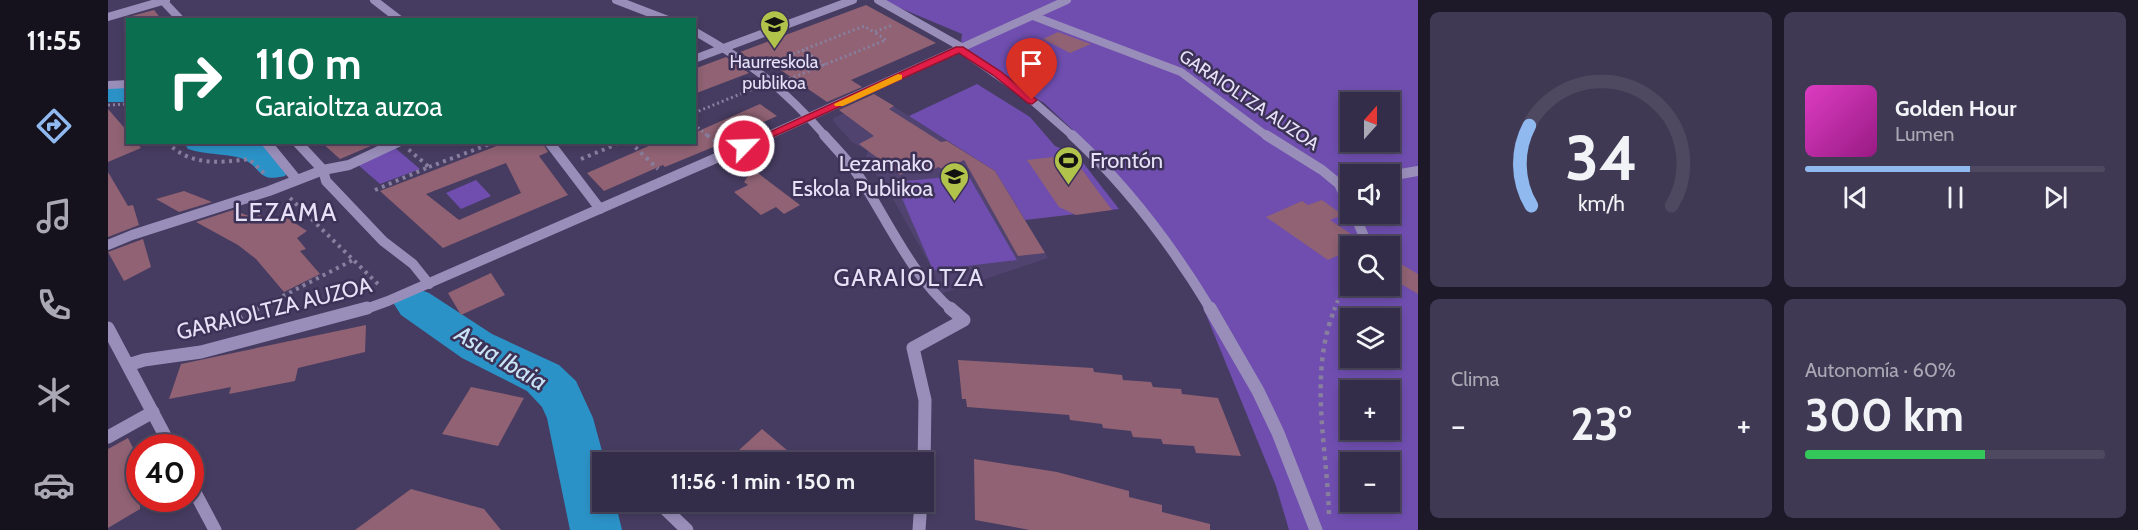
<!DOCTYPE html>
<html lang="es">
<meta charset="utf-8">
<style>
body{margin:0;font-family:Cabin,sans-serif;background:#3f3953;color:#f1f3f6;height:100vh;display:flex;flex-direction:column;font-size:22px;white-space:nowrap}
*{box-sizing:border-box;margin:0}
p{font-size:20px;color:#a9a8b4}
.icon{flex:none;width:33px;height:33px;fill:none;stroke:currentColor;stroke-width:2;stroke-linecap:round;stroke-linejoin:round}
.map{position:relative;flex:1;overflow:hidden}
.details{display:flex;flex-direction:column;gap:12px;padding:12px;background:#1d1928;width:720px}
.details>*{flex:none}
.banner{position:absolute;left:18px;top:18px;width:570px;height:126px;border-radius:0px;box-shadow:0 3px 9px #0003,0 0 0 2px #4e4961;background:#0b6e4f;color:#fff;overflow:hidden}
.needle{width:39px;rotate:21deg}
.buttons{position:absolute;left:1232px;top:92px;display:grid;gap:12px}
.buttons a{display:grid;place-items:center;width:60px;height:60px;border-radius:0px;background:#342d49;box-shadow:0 3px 9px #0003,0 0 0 2px #4e4961;font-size:30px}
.speed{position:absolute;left:18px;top:434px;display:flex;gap:12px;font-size:30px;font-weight:700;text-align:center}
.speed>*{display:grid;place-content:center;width:78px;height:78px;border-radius:50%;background:#342d49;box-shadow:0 3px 9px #0003,0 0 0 2px #4e4961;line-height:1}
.speed .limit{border:9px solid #d22;background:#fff;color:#111}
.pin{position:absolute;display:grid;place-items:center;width:51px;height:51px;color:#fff;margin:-62px -26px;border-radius:50% 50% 50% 0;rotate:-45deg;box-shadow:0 0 6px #0007}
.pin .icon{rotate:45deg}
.me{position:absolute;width:66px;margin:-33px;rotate:66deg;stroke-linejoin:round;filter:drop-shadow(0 0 4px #0008)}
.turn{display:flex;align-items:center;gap:21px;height:126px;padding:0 30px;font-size:27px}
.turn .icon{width:78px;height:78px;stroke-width:2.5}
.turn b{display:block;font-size:42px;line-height:51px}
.big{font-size:45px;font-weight:700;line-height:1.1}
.details .card{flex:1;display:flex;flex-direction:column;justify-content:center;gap:9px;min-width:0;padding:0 21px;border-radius:9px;background:#3f3953}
.details .dial{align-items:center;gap:0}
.dial svg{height:156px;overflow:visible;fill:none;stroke:#4e4961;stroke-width:7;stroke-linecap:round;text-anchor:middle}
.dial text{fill:#f1f3f6;stroke:none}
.song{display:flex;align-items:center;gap:18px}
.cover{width:72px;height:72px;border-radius:9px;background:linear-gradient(135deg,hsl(310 70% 55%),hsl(310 70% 35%))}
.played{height:6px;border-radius:3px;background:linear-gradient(90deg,#90b9f0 55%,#4e4961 55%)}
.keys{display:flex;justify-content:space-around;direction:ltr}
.heat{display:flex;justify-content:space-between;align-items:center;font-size:33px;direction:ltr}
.charge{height:9px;border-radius:4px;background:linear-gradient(90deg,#34c759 60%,#4e4961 0)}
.details .tiles{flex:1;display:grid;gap:12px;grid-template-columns:repeat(2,1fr)}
.trip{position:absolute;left:484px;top:452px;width:342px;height:60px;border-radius:0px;background:#342d49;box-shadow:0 3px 9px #0003,0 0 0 2px #4e4961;font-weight:700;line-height:60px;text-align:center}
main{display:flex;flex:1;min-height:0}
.dock{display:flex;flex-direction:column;width:108px;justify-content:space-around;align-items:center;background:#15121d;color:#a9a8b4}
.dock .icon{width:42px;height:42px}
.dock .on{color:#90b9f0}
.dock b{font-size:27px;color:#f1f3f6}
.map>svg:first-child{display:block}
.built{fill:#50436f}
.green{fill:#6f4eaf;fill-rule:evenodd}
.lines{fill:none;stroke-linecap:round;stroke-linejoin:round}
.river{fill:#2b92c7;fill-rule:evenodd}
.building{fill:#906273;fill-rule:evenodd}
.path-far2{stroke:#887f9f;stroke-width:3;stroke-dasharray:2 3;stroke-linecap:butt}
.path-far1{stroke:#887f9f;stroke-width:4;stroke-dasharray:3 4.5;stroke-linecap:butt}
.path{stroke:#887f9f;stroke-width:4.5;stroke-dasharray:4 5;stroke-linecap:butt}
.minor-far2{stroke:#998eb9;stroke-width:8}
.minor-far1{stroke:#998eb9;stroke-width:10}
.minor{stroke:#998eb9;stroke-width:13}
.route{fill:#e11d48;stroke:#92132f;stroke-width:1.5}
.slow{fill:#f59e0b}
.labels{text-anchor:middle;stroke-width:5;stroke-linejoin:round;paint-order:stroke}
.far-poi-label{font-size:18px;fill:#e7e1f8;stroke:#3c3156}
.far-street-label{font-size:18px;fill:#e7e1f8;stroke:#3c3156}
.poi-label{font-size:22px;fill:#e7e1f8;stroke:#3c3156;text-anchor:start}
.street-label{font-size:22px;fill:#e7e1f8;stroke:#3c3156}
.neighbourhood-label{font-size:24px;letter-spacing:1.5px;fill:#e7e1f8;stroke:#3c3156}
.water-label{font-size:24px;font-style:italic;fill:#c9e3f4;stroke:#3c3156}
.quarter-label{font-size:26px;letter-spacing:1.5px;fill:#e7e1f8;stroke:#3c3156}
</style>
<main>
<nav class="dock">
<b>11:55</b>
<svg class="icon on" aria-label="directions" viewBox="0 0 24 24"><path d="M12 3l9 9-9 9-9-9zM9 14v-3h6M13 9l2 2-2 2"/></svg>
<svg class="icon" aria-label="music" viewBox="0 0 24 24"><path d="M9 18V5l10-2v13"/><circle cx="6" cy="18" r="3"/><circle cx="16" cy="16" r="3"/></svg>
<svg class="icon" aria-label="phone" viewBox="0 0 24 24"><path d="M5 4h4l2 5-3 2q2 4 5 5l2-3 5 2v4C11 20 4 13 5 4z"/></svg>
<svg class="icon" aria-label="climate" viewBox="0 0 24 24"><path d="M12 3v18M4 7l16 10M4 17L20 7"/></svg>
<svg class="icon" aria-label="car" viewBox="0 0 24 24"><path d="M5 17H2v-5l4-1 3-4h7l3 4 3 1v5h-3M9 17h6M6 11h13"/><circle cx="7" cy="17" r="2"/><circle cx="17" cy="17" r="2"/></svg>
</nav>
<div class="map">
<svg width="1310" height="530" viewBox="0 0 1310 530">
<rect width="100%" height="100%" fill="#463c61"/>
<polygon class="built" points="771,97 887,171 940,258 833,294 825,270 777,185 756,161 760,151 744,142 726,122 725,118"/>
<g class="green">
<path d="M773,0h537v530h-129l-13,-44 -80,-196 -25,-46 -96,-112 -31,-29 -84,-50 2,-19zM1242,102h39v39h-39zM1242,174h39v39h-39zM1242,246h39v39h-39zM1242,318h39v39h-39zM1242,390h39v39h-39zM1242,462h39v39h-39z"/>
<polygon points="869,84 922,117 947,146 969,155 1011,209 917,220 887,171 801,116"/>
<polygon points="286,147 312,169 272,184 249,164"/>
<polygon points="860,175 909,260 825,270 787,182"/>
<polygon points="368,180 383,196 353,209 338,193"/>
</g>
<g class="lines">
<g class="river">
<rect x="0" y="84" width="20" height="18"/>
<path d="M76,142h77l15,9 14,17 -5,8c-28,7 -22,-8 -42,-17 -7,-4 -36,-5 -48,-8l-7,-2z"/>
<polygon points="307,288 321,293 384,334 451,365 468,381 485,418 497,462 495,501 507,501 514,530 462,530 439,418 434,407 419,391 354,358 293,315 286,304 293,293"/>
</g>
</g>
<g class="building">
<polygon points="758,5 828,43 743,80 754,87 719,102 664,64 654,68 632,52"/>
<polygon points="46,10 54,20 22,20 20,17"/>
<polygon points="950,32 983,44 962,53 935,39"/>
<polygon points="618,57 641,73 586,94 586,69"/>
<polygon points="766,94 786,106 781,109 833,142 839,141 887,171 937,253 910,256 856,160 837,170 830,167 821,172 810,164 792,175 751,144 766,136 731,110"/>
<polygon points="652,104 669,116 612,142 615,143 557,167 555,165 496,191 479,173 550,142 586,142 586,133"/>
<polygon points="0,109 20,132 20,142 28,142 33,148 0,162"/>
<polygon points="213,142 272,142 232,159"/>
<path d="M399,142h35l6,10 -9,4 29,39 -125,53 -63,-57zM398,163l15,30 -62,27 -33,-26z"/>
<polygon points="963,155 1004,210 968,215 951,207 919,160"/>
<polygon points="645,169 655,177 692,205 676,214 668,207 653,215 626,192 640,185 636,182"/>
<polygon points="0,172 20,206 25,205 31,225 0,237"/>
<polygon points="76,191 104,202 71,212 48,199"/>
<polygon points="1214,200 1235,215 1222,220 1249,238 1252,245 1242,246 1242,250 1220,260 1158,217 1194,201 1200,205"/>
<polygon points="125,210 146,218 151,215 166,222 176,216 199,231 189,238 198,249 192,251 212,274 176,292 148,259 130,245 88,222"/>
<polygon points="35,239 43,267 16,281 0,252"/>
<polygon points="1281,257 1310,274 1310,294 1281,277"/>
<polygon points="383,273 397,295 353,315 340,293"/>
<polygon points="258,325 257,352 190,368 187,381 121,394 123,387 61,399 73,364"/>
<polygon points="850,360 985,368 986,372 1014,375 1015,380 1043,382 1045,387 1073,389 1074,394 1110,398 1133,456 1088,453 1086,446 1055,444 1053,439 1025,437 1023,431 995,428 994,424 962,420 961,415 859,407 858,399 854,399"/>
<polygon points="363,387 416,398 390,446 334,434"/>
<polygon points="654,429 693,462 618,462"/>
<polygon points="20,438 32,462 32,509 0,528 0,449"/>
<polygon points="866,459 949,472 1021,491 1021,497 1054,505 1054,512 1102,524 1102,530 922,530 867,520"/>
<polygon points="303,489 376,509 393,530 247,530"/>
</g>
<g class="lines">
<g class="path-far2">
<polyline points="662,64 695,50"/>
<polyline points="717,65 695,50 756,26 766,32"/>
<polyline points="681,79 778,40 766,32 785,25"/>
<polyline points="0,105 20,104"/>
<polyline points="586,113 647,88"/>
<polyline points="586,124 601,137"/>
</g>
<g class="path-far1">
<polyline points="599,135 609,143"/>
<path d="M59,142c22,24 52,21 82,17l18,17"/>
<polyline points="522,142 550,169"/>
<polyline points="473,159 514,142"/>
<polyline points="321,167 387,142"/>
<polyline points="267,190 321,167 300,149"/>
<polyline points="182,198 273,287"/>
<polyline points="148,310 245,260"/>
<polyline points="1226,310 1232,295"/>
</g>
<g class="path">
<polyline points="115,327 151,308"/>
<path d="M1221,514c-2,-68 -21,-140 6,-206"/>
</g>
<g class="minor-far2">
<polyline points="266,0 292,20"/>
<polyline points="508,0 560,20"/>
<polyline points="770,0 855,48"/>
<polyline points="55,1 73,20"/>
<polyline points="925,16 1073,72 1160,137"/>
<polyline points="0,17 58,0"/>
<path d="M586,31c55,31 90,57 132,106"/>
<polyline points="852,49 919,96 966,137"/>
<polyline points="586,59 745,0"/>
<polyline points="0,85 20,84"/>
<polyline points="657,137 959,0"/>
</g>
<g class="minor-far1">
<path d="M716,135c12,14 26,27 36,43 28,43 52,98 92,132"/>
<path d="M964,135c54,50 101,112 139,175"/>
<polyline points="1158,135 1214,170 1231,184 1242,206"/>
<polyline points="158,142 189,180"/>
<polyline points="189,142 215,170 218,181 275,241 305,264 321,284"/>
<polyline points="441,142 492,209"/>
<polyline points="1281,176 1310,171"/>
<polyline points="1246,213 1260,246"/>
<polyline points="0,245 24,235 161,191 215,170 241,165 290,142"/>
<polyline points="1238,283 1242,279"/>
<polyline points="255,310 280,301 661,135"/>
</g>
<g class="minor">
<polyline points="1102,308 1150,391 1170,433 1208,530"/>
<polyline points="0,328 63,447"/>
<polyline points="20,365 36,360 93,352 259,308"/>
<polyline points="0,437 45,412"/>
<polyline points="816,469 817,400 805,348 856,320 842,308"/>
<polyline points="82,483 107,530"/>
<polyline points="549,501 579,530"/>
<polyline points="811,530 813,501"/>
</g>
</g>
<polygon class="route" points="848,47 855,47 892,71 929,100 924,104 920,103 885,75 851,53 640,148 636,149 631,146"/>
<polygon class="slow" points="790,74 794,75 794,79 735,106 727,106 726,104"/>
<defs>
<symbol id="school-pin" viewBox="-11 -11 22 30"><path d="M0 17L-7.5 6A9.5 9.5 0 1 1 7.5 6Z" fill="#b2c34c" stroke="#3c3156"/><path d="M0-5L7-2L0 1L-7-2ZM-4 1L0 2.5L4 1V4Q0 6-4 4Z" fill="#111"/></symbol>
<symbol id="stadium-pin" viewBox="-11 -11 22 30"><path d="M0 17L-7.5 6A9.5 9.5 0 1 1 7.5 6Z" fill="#b2c34c" stroke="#3c3156"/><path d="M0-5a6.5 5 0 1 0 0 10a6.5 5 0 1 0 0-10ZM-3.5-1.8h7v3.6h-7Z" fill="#111"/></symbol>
</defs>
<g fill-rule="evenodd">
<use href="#school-pin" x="650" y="8" width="33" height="45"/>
<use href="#stadium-pin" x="944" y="144" width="33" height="45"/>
<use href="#school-pin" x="830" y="160" width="33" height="45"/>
</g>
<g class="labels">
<g class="far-poi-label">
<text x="666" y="68">Haurreskola<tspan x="666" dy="21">publikoa</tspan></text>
</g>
<g class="far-street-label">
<text transform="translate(1141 100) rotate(34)" y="6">GARAIOLTZA AUZOA</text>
</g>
<g class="poi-label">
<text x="982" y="168">Frontón</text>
<text x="825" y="171" text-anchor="end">Lezamako<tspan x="825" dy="25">Eskola Publikoa</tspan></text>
</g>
<g class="street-label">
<text transform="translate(166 308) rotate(-14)" y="8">GARAIOLTZA AUZOA</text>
</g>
<g class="neighbourhood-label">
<text x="801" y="286">GARAIOLTZA</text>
</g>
<g class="water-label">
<text transform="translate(393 358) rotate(31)" y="8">Asua Ibaia</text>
</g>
<g class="quarter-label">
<text x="178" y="221">LEZAMA</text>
</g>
</g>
</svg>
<div class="buttons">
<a><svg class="needle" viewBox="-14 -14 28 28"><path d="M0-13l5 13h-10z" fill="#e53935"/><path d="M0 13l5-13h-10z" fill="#a9a8b4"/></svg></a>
<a><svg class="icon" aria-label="sound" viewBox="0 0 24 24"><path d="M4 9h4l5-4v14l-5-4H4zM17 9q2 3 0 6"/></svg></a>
<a><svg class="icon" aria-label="search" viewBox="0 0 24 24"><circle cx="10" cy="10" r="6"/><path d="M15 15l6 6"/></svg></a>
<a><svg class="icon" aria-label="layers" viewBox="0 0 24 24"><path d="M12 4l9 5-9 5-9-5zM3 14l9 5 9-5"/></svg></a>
<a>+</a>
<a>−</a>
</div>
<div class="speed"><div class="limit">40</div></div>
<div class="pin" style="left:924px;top:100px;background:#d93025"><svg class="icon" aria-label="arrive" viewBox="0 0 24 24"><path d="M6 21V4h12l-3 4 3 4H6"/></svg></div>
<svg class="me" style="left:636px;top:146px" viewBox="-20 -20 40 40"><circle r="17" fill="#e11d48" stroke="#fff" stroke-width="3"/><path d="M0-11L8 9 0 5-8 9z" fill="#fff"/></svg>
<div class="trip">11:56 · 1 min · 150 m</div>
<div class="banner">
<div class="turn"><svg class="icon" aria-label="right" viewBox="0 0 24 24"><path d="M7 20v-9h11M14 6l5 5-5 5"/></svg><div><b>110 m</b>Garaioltza auzoa</div></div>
</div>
</div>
<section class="details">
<div class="tiles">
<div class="card dial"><svg viewBox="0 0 100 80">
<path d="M14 69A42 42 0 1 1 86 69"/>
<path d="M14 69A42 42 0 0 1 13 28" stroke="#90b9f0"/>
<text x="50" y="56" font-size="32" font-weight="700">34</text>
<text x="50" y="72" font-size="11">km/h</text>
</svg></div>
<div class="card">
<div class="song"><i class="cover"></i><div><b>Golden Hour</b><p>Lumen</p></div></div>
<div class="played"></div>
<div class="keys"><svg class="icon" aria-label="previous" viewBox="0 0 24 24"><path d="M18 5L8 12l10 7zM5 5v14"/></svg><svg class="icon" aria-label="pause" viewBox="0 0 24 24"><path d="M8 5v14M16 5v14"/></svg><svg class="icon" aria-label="next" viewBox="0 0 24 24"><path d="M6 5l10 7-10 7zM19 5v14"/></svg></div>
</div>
<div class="card"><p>Clima</p>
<div class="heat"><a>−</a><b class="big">23°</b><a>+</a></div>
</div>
<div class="card"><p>Autonomía · 60%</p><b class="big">300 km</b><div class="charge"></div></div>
</div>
</section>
</main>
